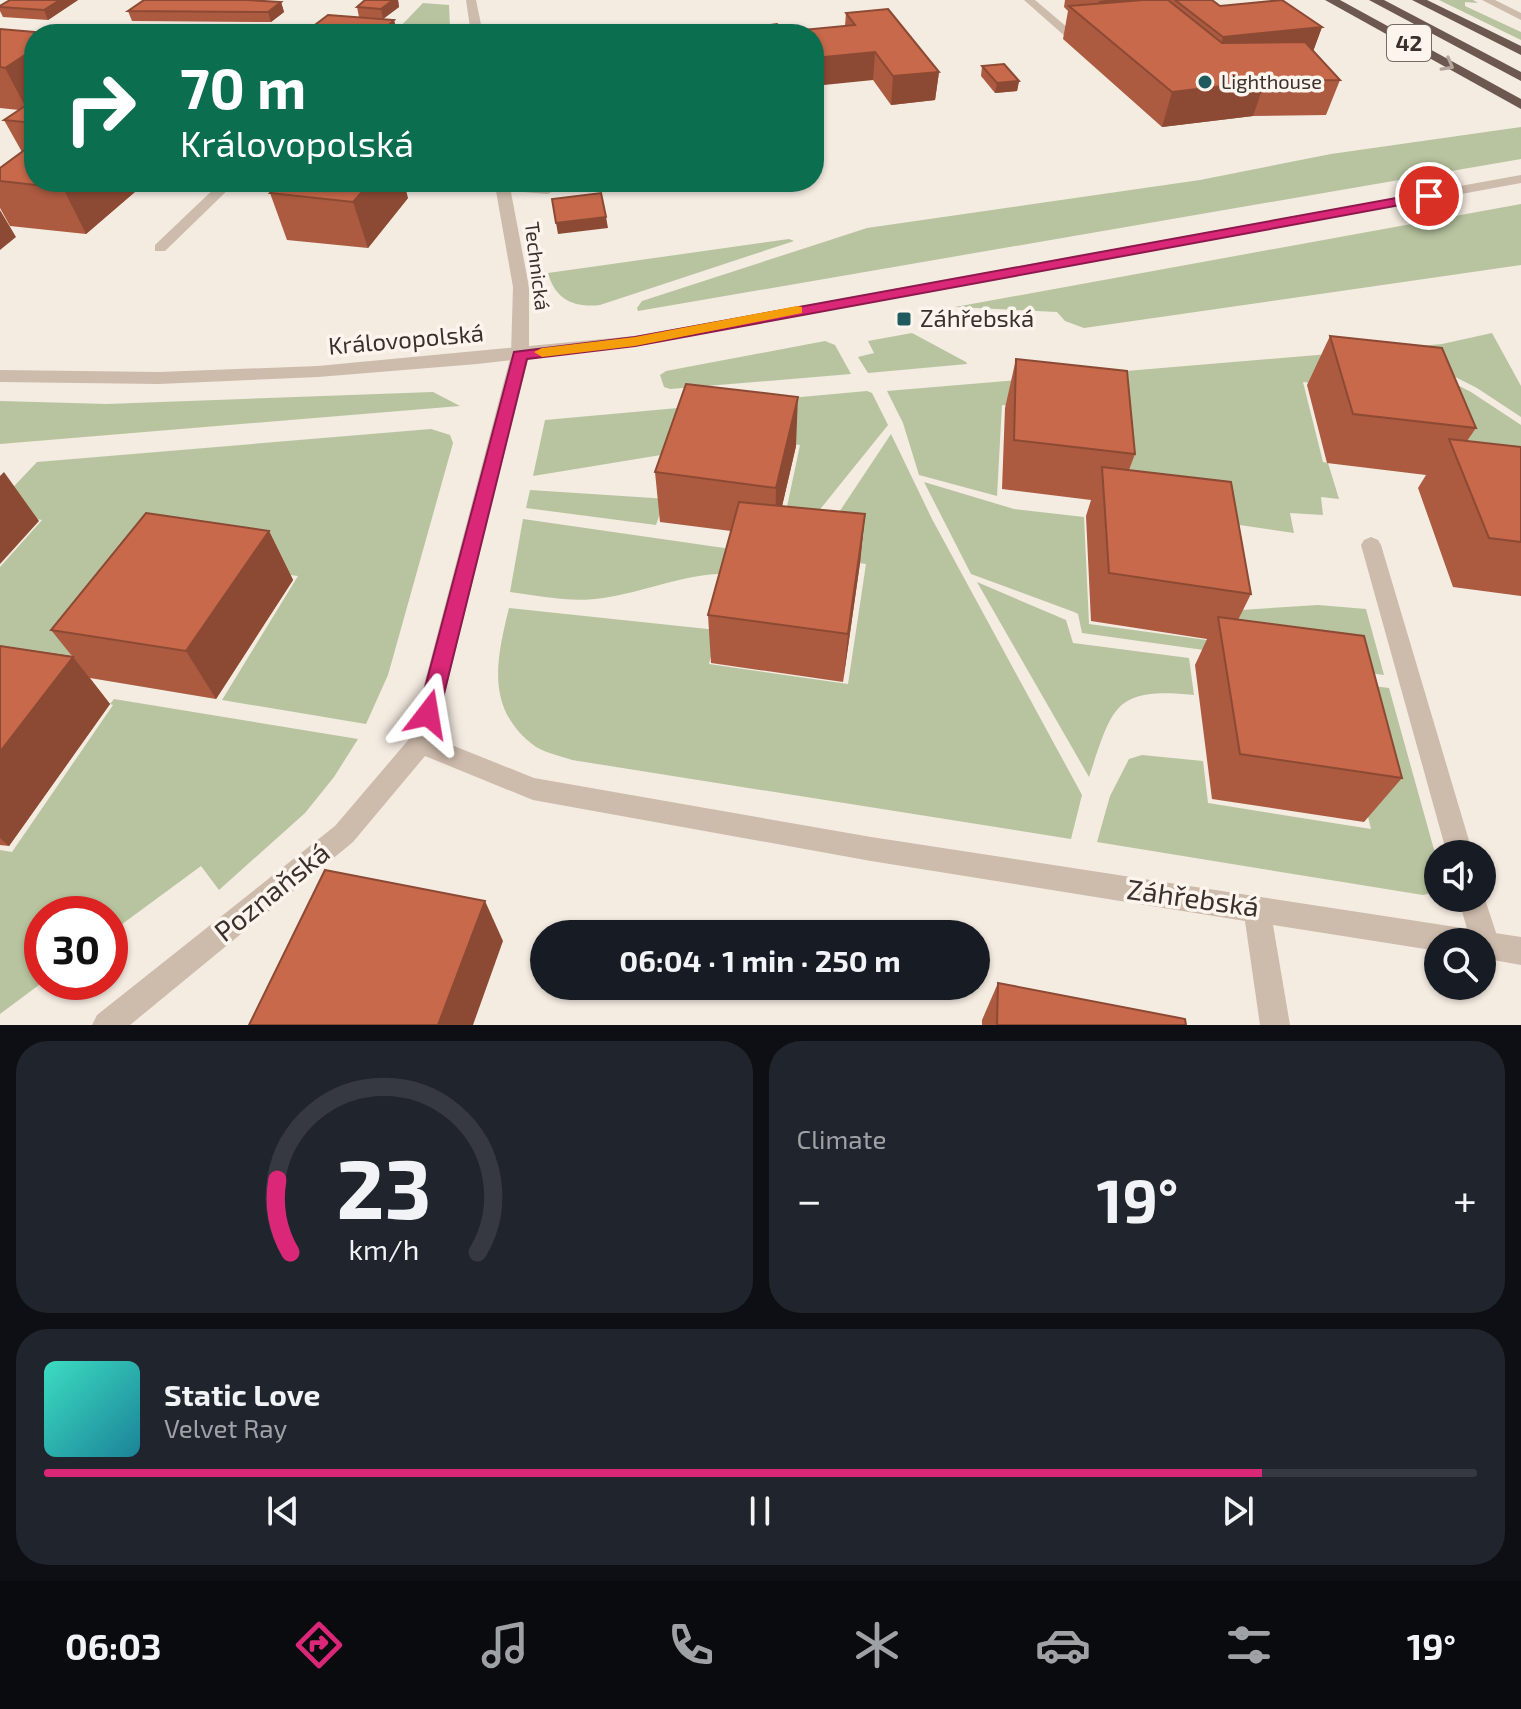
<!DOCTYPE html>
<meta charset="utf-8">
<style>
body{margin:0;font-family:"Exo 2",sans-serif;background:#20242c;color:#f1f3f6;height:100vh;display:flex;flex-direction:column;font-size:30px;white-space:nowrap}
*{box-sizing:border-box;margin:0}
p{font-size:26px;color:#9ea1a6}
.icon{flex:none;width:44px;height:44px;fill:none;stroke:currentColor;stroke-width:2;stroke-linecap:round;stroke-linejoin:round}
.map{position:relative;height:1025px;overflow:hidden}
.panel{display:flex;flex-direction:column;gap:16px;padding:16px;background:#0d0f14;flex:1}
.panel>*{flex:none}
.hud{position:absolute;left:24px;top:24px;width:800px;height:168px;border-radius:32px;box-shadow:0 2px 6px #0004;background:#0b6e4f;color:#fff;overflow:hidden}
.buttons{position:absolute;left:1424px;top:840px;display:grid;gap:16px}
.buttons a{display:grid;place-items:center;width:72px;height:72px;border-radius:50%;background:#171b24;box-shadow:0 2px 6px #0004;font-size:40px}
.speed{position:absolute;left:24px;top:896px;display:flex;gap:16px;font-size:40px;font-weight:700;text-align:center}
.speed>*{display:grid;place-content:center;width:104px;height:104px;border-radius:50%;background:#171b24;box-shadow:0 2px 6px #0004;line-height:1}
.speed .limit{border:12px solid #d22;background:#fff;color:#111}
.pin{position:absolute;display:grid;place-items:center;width:68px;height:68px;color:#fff;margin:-34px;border:4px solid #fff;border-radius:50%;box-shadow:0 2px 8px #0007}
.me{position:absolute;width:88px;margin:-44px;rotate:14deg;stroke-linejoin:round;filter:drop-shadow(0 0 6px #0008)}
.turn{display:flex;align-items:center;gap:28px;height:168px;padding:0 24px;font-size:36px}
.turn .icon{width:104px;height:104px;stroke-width:2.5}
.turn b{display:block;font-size:56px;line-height:68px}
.big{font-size:60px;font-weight:700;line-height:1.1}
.panel .tile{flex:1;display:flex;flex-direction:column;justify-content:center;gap:12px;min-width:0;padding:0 28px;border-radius:32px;background:#20242c}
.panel .dial{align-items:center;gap:0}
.dial svg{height:208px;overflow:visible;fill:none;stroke:#363941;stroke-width:7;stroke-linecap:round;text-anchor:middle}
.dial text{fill:#f1f3f6;stroke:none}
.song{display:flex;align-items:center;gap:24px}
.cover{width:96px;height:96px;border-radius:12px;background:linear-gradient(135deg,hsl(170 70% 55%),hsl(190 70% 35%))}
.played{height:8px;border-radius:4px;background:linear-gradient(90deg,#db2777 85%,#363941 85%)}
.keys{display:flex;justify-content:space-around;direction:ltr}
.heat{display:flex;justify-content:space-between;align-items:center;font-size:44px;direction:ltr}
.panel .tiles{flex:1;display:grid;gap:16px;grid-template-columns:1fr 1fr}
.tile:last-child{grid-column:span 2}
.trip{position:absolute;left:530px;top:920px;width:460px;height:80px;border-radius:40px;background:#171b24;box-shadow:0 2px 6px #0004;font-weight:700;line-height:80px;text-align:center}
.tab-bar{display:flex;height:128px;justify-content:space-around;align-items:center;background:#090b0e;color:#9ea1a6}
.tab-bar .icon{width:56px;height:56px}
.tab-bar .selected{color:#db2777}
.tab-bar b{font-size:36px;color:#f1f3f6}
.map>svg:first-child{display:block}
.green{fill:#b8c4a0}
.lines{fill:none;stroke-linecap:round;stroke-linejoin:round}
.service{fill:#cdbbac;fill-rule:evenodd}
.minor{fill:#cdbbac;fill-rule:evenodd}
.tertiary{fill:#cdbbac;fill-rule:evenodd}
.trunk{fill:#6c584f;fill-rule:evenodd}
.wall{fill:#ac5a40}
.shaded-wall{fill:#8c4a34}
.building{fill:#c8694b;stroke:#8c4a34;stroke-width:2}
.oneway{stroke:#b4a69e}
.route{fill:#db2777;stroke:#8e194d;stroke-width:2}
.slow{fill:#f59e0b}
.poi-dot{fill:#1f5a5e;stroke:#fbf5ee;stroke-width:3}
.labels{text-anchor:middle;stroke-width:7;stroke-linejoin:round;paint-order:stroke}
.far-poi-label{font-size:20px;fill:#3b302b;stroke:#fbf5ee;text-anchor:start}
.far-street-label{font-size:20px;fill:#3b302b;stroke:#fbf5ee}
.shield{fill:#fbf5ee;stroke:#756b66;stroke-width:2}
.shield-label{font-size:22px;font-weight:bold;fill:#3b302b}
.poi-label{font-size:24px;fill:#3b302b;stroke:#fbf5ee;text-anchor:start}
.street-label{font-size:24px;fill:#3b302b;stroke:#fbf5ee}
.near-street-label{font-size:28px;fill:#3b302b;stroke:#fbf5ee}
</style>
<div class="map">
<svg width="1521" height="1025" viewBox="0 0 1521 1025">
<rect width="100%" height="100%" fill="#f4ebe1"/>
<g class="green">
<polygon points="1439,0 1473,0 1478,3 1465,2 1465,6 1521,32 1521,40"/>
<polygon points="423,3 449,5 450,27 424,34 394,33"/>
<polygon points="1521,127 1521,159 638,311 637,308 642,301 867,228 1200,180 1331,154"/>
<polygon points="1521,204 1521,265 1084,328 1065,321 1057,312 955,307"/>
<path d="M789,239l5,2 -194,64c-27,3 -45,-6 -52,-32z"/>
<polygon points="912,333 966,362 967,364 868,373 858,357 874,353 868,341"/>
<polygon points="1492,333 1521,386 1521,417 1477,388 1398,348 1442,344"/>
<polygon points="825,341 835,345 851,374 670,389 664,387 660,375 666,371"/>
<polygon points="1388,349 1471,392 1521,425 1521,489 1449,480 1418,395 1303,382 1323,462 1328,463 1339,499 1321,497 1323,515 1290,513 1294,533 1123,508 1115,418 1002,405 997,496 919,475 903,423 887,391"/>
<polygon points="867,391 872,393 888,425 801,533 780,540 800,445 687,432 667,454 533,476 545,420"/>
<polygon points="433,392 460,406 0,444 0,401 107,404"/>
<polygon points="431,429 450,435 453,443 388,675 366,724 222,700 298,576 175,559 84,677 0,664 0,567 42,520 0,513 0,501 37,462"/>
<path d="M891,434l41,85 150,276 -11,44 -499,-79c-11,-4 -26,-7 -36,-13 -51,-37 -40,-86 -27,-139l208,22 -8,34 139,20 18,-120 -56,-8z"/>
<polygon points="924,482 1014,509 1084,517 1089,624 1229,643 1225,611 1318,605 1366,609 1384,675 1082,633 1078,614 1074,612 971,574"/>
<polygon points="530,490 653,498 665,499 656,525 526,508"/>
<path d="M523,519l215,31 -6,24c-45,-2 -85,18 -129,24 -31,5 -62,-2 -93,-6z"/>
<path d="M977,582l89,38 7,23 116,15 5,37c-81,-8 -81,12 -105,82z"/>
<polygon points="1335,681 1389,688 1438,864 1436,892 1423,895 1097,842 1110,796 1129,759 1142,755 1203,761 1208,803 1371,829"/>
<polygon points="114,699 358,739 334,777 305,813 219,890 201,866 110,933 110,914 42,914 43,982 0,1014 0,850 12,852 113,705 110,704"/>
</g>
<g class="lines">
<g class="service">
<polygon points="1024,0 1035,0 1075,34 1075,38 1067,38"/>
<polygon points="1482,0 1495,0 1521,13 1521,20"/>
<polygon points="221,182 236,182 165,251 155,251 155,245"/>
<polygon points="503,183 548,186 555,190 548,194 498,190 498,184"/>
<polygon points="1371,537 1378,540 1381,545 1473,854 1447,854 1361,545 1364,540"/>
<polygon points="1482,890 1500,945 1496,955 1486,959 1482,957 1482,942 1471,942 1458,898 1482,898"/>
</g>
<g class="minor">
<polygon points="466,0 476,0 483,34 471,34"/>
<polygon points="164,31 245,31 251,34 158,34"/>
<polygon points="436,182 509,182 529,287 529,355 434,738 534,778 871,837 1521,937 1521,965 1482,958 1482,942 1438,942 1438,951 1273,925 1290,1025 1260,1025 1245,921 871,861 533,800 425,756 353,842 130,1025 92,1025 97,1015 335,826 410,738 511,355 513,287 496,191 443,186"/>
</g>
<polygon class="tertiary" points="1521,175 1521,183 635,346 477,364 318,377 159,384 0,382 0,370 159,372 318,366 635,336"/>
<g class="trunk">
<polygon points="1325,0 1340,0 1521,99 1521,109"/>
<polygon points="1369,0 1384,0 1521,72 1521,81"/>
<polygon points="1412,0 1427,0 1521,46 1521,55"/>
</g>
</g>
<g class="wall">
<polygon points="78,0 48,20 3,17 0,11 0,6"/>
<polygon points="365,0 398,0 399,7 383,19 359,17 357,7"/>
<polygon points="1065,0 1213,0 1220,6 1322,27 1313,51 1340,80 1326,115 1253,116 1162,127 1063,39 1068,11 1064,7"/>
<polygon points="281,2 284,12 271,22 132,21 128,11"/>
<polygon points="846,13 939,72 935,100 891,105 873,80 769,33 770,25 782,32 845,26"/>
<polygon points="0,29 34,34 34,182 143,185 86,234 10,226 0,208 0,168 22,152 4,120 19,110 0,108"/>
<polygon points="982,66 1019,81 1017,91 995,93 981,76"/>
<polygon points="270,193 408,198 368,248 287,240"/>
<polygon points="1330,336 1476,428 1467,441 1521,447 1521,596 1453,587 1418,488 1426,475 1327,463 1307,385"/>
<polygon points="1016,359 1135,454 1129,470 1251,594 1238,620 1402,778 1364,822 1212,799 1195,665 1207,639 1091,621 1086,516 1091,500 1002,489 1005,408"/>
<polygon points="796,446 782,506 865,514 860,563 843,682 711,663 708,615 731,531 660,522 655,472"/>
<polygon points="269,531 293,580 216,699 90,678 110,704 9,846 0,845 0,646 72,656 51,630"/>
<polygon points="998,983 1186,1025 982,1025 982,1020"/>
</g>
<g class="shaded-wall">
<polygon points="60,0 78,0 48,20 44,10"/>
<polygon points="393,0 398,0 399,7 383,19 381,9"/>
<polygon points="1106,0 1166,0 1093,26 1099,1"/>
<polygon points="281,2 284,12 271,22 268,12"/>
<polygon points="394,20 398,34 380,34"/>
<polygon points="1322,27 1310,60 1213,71 1223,37"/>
<polygon points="34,49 34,105 27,110 5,68"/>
<polygon points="875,52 873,80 814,86 814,58"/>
<polygon points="939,72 935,100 891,105 893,76"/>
<polygon points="1019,81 1017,91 995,93 997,83"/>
<polygon points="1265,81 1253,116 1162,127 1172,92"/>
<polygon points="70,182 141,182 143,185 86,234 63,188"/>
<polygon points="371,182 404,182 408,198 368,248 353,202"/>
<polygon points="0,210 16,237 0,250"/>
<polygon points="606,217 608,228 558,234 556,223"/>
<polygon points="798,397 796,446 775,537 776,488"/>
<polygon points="4,472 39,521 0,564 0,476"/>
<polygon points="865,514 860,563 843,682 848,634"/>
<polygon points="269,531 293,580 216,699 186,651"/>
<polygon points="73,657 110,704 9,846 0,838 0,752"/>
<polygon points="485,901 503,941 473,1025 438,1025"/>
</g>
<g class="building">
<polygon points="10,0 60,0 44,10 0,7 0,6"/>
<polygon points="144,0 247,0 281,2 268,12 128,11"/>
<polygon points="365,0 393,0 381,9 357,7"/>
<polygon points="1143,0 1168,0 1222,43 1305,42 1340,80 1265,81 1172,92 1069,6"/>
<polygon points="1175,0 1212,0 1220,6 1282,0 1322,27 1223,37"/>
<polygon points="888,9 939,72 893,76 875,52 814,58 814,34 761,34 774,33 770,25 777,24 782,32 855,25 846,13"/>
<polygon points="328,15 394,20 380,34 303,34"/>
<polygon points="0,29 58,34 34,34 34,49 5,68 0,67"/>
<polygon points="747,29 750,34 733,34 731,31"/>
<polygon points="1004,64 1019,81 997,83 982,66"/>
<polygon points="34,100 34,123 4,120"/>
<polygon points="34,143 34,182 70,182 63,188 0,181 0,168"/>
<polygon points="281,182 371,182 353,202 270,193"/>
<polygon points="601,193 606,217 556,223 552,199"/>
<polygon points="1330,336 1442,348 1476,428 1353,414"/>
<polygon points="1016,359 1127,371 1135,454 1014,440"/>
<polygon points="686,384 798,397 776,488 655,472"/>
<polygon points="1449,439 1521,447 1521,542 1489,538"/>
<polygon points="1102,467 1231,482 1251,594 1109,573"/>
<polygon points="739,502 865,514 848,634 708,615"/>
<polygon points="146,513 269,531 186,651 51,630"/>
<polygon points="1218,617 1364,636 1402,778 1240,754"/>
<polygon points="0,646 73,657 0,752"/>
<polygon points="325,870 485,901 438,1025 249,1025"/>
<polygon points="998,983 1185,1019 1186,1025 997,1025"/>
</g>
<defs><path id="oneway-chevron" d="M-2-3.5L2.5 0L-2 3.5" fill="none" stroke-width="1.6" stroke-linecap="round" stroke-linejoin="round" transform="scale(2)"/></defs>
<use class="oneway" href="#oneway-chevron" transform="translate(1448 65) rotate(29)"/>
<polygon class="route" points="1429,192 1433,193 1433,199 635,346 527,359 439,714 436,720 428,723 421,720 418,714 514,352 635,337"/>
<polygon class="slow" points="797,306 802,307 802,313 635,346 542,357 534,352 542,348 635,337"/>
<g class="poi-dot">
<circle cx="1205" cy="82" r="8"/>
<rect x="896" y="311" width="16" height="16" rx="4"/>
</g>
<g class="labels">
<g class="far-poi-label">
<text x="1221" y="89">Lighthouse</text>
</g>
<g class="far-street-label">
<text transform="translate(537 266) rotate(83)" y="7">Technická</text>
</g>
<rect class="shield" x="1387" y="25" width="44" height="36" rx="6"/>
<g class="shield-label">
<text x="1409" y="51">42</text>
</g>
<g class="poi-label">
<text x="920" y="327">Záhřebská</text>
</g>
<g class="street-label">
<text transform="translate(406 340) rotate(-5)" y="8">Královopolská</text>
</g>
<g class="near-street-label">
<text transform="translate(272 892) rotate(-39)" y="10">Poznaňská</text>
<text transform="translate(1193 898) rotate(8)" y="10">Záhřebská</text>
</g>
</g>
</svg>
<div class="buttons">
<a><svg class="icon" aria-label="sound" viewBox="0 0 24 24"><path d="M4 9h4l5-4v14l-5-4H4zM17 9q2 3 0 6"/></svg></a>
<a><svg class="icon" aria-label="search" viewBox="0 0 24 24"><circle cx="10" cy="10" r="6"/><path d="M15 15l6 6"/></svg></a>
</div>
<div class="speed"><div class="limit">30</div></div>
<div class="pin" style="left:1429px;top:196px;background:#d93025"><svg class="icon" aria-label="arrive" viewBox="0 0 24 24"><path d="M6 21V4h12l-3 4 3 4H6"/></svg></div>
<svg class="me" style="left:428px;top:714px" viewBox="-20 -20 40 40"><path d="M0-17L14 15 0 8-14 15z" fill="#db2777" stroke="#fff" stroke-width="4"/></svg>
<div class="trip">06:04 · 1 min · 250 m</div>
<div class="hud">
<div class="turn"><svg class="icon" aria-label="right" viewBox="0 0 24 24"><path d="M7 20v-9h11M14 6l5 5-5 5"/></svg><div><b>70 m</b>Královopolská</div></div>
</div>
</div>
<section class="panel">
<div class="tiles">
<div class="tile dial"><svg viewBox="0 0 100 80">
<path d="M14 69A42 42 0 1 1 86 69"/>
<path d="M14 69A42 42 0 0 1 9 41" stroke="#db2777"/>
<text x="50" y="56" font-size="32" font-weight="700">23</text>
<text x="50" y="72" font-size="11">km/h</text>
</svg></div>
<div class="tile"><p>Climate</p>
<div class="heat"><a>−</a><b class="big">19°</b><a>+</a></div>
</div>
<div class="tile">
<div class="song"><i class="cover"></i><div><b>Static Love</b><p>Velvet Ray</p></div></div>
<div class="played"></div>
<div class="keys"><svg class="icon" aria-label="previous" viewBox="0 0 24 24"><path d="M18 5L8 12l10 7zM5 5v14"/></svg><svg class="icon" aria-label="pause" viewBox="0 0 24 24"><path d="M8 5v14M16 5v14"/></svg><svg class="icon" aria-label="next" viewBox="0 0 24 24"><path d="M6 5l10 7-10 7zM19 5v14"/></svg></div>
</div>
</div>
</section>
<nav class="tab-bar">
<b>06:03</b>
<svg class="icon selected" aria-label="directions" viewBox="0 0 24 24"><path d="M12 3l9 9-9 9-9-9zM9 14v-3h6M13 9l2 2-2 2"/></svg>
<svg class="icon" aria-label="music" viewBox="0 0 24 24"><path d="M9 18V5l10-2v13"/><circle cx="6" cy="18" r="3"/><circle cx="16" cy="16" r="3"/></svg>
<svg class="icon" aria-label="phone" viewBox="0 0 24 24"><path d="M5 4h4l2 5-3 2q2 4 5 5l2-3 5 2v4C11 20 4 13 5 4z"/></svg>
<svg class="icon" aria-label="climate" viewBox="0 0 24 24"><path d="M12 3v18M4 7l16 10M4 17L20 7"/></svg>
<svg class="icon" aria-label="car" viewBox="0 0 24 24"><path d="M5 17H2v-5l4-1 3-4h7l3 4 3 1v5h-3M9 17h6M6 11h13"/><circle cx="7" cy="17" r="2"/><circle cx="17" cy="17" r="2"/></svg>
<svg class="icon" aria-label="filters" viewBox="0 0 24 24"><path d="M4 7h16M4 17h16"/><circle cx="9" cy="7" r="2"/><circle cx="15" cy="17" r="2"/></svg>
<b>19°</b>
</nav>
